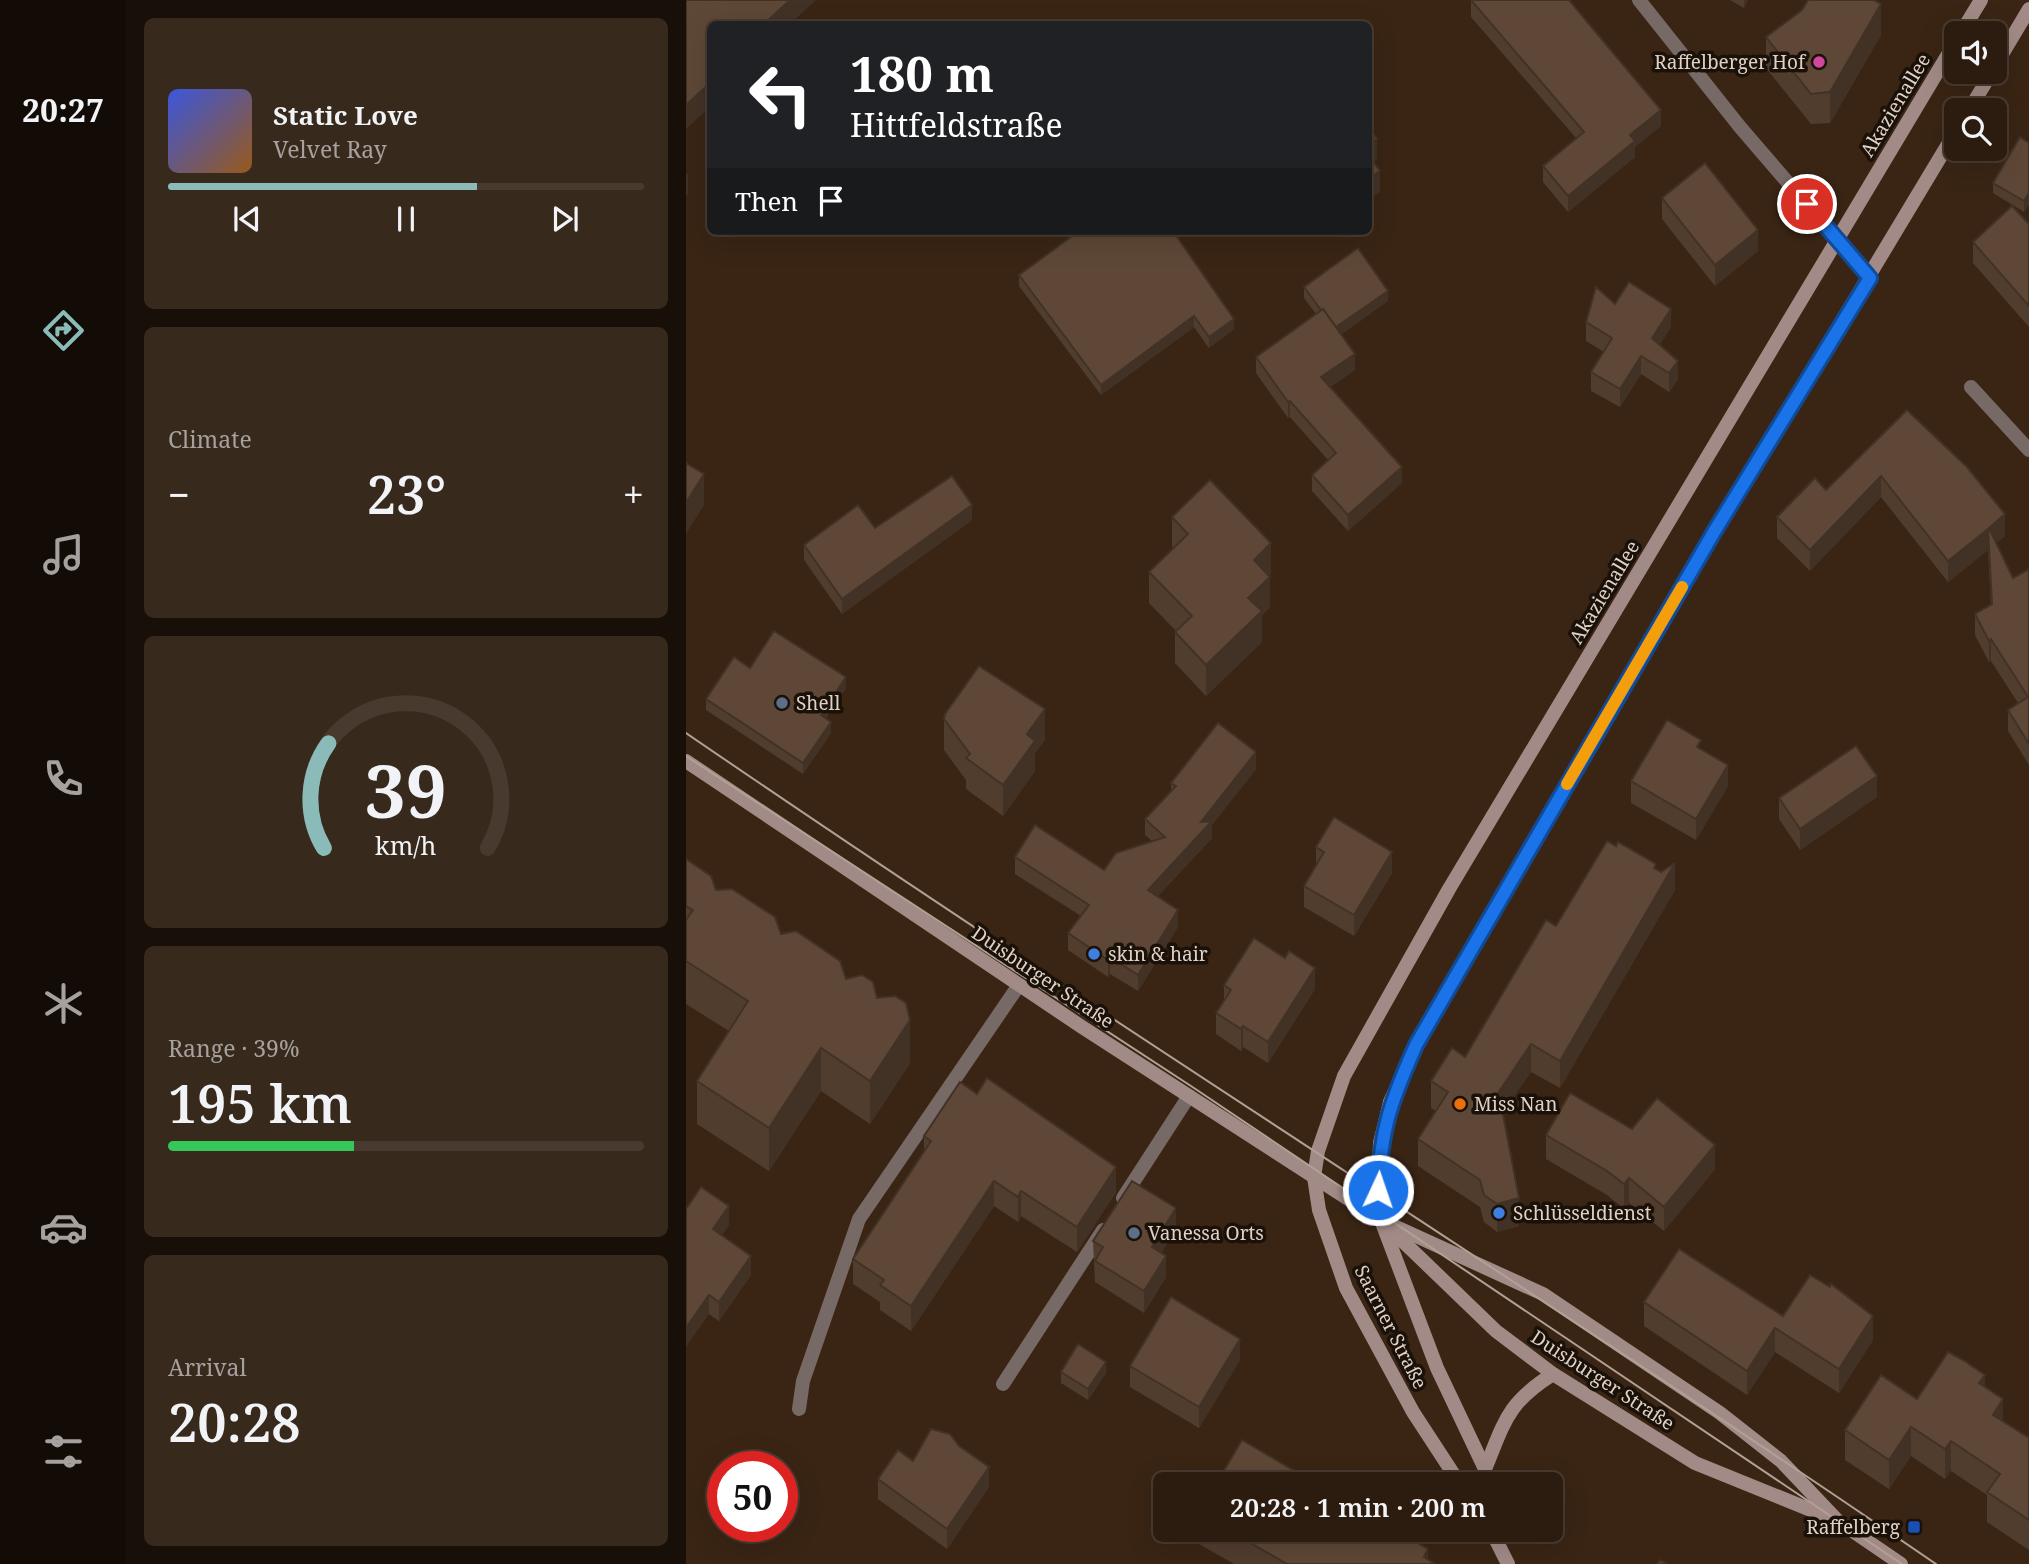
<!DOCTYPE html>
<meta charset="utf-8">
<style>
body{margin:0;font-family:"Noto Serif",serif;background:#38291d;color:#f1f3f6;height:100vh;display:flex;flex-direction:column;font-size:26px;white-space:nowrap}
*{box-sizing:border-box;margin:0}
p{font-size:23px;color:#a6a19e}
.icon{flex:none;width:38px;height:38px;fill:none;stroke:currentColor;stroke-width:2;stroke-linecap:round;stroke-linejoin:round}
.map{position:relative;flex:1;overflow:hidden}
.sheet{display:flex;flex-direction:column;gap:18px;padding:18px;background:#180f08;width:560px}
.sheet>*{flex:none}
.guide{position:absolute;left:21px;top:21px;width:665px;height:214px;border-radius:10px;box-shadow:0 7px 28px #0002,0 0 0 2px #483a2f;background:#202124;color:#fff;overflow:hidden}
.controls{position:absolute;left:1258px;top:21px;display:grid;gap:14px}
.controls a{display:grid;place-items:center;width:63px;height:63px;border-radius:10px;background:#2c1c0f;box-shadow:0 7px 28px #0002,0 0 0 2px #483a2f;font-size:35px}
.speed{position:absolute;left:21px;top:1451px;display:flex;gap:14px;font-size:35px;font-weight:700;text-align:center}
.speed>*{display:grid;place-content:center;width:91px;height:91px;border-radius:50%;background:#2c1c0f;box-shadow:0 7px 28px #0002,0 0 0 2px #483a2f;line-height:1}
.speed .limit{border:10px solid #d22;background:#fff;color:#111}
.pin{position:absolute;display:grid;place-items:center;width:60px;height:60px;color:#fff;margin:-30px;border:4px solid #fff;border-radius:50%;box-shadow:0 2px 7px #0007}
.me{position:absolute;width:77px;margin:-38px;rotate:3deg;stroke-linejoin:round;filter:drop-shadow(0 0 5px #0008)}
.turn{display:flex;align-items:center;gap:24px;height:147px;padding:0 28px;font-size:32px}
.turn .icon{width:91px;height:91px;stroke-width:2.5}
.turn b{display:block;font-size:49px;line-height:60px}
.then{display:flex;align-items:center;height:66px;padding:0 28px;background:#0003;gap:14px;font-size:26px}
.big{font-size:52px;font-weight:600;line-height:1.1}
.sheet .card{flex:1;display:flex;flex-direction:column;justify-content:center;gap:10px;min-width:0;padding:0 24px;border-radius:10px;background:#38291d}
.sheet .dial{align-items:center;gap:0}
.dial svg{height:182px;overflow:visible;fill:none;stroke:#483a2f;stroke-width:7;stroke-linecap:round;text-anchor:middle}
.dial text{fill:#f1f3f6;stroke:none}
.song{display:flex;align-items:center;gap:21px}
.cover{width:84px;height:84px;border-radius:10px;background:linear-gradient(135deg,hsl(230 70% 55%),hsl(30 70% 35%))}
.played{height:7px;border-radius:4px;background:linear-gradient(90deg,#8bbbb9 65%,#483a2f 65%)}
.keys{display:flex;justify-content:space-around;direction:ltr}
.heat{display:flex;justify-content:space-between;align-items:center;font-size:38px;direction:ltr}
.charge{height:10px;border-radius:5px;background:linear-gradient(90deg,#34c759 39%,#483a2f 0)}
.trip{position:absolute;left:467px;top:1472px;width:410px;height:70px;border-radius:10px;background:#2c1c0f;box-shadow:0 7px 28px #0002,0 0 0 2px #483a2f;font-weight:600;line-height:70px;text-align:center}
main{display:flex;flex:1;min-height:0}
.menu{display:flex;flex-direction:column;width:126px;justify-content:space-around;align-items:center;background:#120b06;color:#a6a19e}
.menu .icon{width:49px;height:49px}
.menu .current{color:#8bbbb9}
.menu b{font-size:32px;color:#f1f3f6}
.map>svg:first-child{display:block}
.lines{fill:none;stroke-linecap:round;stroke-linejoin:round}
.lane{stroke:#776966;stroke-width:14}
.street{stroke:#776966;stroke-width:14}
.secondary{stroke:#a28b87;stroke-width:14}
.tram{stroke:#b1a195;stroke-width:2}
.wall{fill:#513d2e}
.shaded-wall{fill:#423226}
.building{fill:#5e4736;stroke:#423226;stroke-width:2}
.route-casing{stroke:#114b97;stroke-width:18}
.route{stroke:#1a73e8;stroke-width:12}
.slow{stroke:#f59e0b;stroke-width:12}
.hotel-dot{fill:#d1479c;stroke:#1a1109;stroke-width:2.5}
.service-dot{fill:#5c6f8a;stroke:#1a1109;stroke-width:2.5}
.shop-dot{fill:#3f7fe0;stroke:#1a1109;stroke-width:2.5}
.food-dot{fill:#e8710a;stroke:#1a1109;stroke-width:2.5}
.transit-dot{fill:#1a4fb4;stroke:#1a1109;stroke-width:2.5}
.labels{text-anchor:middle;stroke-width:7;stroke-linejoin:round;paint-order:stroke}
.poi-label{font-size:19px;fill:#dfd1c7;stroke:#1a1109;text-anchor:start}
.street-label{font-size:19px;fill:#dfd1c7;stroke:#1a1109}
</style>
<main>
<nav class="menu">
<b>20:27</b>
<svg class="icon current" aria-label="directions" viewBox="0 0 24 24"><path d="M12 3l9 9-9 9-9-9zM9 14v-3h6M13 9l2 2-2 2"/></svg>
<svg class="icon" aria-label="music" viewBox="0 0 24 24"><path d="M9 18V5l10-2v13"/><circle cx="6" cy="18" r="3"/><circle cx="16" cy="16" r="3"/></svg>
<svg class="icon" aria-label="phone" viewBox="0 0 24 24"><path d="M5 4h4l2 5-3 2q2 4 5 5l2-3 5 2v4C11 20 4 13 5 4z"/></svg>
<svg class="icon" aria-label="climate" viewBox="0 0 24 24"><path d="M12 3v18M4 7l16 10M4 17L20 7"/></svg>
<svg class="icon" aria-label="car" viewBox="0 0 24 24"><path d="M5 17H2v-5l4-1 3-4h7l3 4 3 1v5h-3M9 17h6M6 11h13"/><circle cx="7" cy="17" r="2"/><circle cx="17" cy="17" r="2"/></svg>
<svg class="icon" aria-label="filters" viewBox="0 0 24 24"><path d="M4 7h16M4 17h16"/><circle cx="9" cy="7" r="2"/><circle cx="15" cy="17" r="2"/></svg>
</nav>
<section class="sheet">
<div class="card">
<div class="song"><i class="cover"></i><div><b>Static Love</b><p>Velvet Ray</p></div></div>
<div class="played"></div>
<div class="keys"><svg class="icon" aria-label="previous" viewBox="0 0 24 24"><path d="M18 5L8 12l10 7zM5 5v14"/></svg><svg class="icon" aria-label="pause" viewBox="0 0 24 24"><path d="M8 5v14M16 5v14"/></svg><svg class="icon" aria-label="next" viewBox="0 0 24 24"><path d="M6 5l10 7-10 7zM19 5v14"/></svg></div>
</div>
<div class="card"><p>Climate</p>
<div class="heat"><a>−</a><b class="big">23°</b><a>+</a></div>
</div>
<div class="card dial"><svg viewBox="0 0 100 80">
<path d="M14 69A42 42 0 1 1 86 69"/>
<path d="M14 69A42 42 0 0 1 16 23" stroke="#8bbbb9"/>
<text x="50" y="56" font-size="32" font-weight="700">39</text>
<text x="50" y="72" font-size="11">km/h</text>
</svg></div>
<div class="card"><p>Range · 39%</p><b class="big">195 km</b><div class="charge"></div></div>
<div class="card"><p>Arrival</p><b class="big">20:28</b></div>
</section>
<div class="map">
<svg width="1343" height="1564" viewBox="0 0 1343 1564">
<rect width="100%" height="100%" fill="#3a2514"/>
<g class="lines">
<g class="lane">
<polyline points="437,1198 503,1096"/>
<polyline points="317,1384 417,1230"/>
<polyline points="113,1409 117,1381 173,1219 333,985"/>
</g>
<g class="street">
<polyline points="953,0 1054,127 1184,278"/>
<polyline points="1285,387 1343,450"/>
</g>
<g class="secondary">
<polyline points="1275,33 1295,0"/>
<polyline points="1309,66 1343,9"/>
<polyline points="1283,110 1306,72"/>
<polyline points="0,761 396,1027 695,1220 857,1294 1034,1413 1095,1461 1152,1521"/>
<polyline points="701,1226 810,1331 867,1374 1009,1463 1152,1521 1215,1564"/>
<path d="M799,1469c20,-48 22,-66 68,-95"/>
<polyline points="774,1484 727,1412 660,1288 633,1210 628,1177 632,1151 658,1076 763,889 1270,41"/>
<polyline points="801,1484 799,1469 751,1368 695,1220 692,1190 694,1143 704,1102 730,1045 1029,532 1270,131"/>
<polyline points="805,1530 822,1564"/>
</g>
<g class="tram">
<path d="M0,733c413,283 837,549 1250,831"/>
<polyline points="0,756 508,1088 1216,1564"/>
</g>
</g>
<g class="wall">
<polygon points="785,0 975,126 949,147 949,157 882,212 857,182 857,166 890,138 785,17"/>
<polygon points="1044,0 1062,0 1058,8"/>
<polygon points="1116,10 1195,35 1144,123 1125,124 1080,68 1080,37"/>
<polygon points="1343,143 1343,204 1338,212 1307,193 1307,183"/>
<polygon points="976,198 1072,251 1029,286 976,219"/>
<polygon points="1343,224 1343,327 1287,263 1287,242"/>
<polygon points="393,231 548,329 523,348 508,327 415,395 333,286 333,275"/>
<polygon points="618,287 702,301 655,334 669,370 644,387 716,483 662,531 626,491 626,475 642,460 604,417 602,418 570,373 570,357 630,314 618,298"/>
<polygon points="929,304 985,327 974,344 992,379 983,392 955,374 934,407 905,391 905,372 918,352 900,341 900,322"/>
<polygon points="1221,410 1319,536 1310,543 1327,578 1343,569 1343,765 1322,731 1322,710 1332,703 1305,661 1303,662 1289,635 1289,614 1305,605 1302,550 1262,582 1195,497 1124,571 1091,538 1091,517 1140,490"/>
<polygon points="486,517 585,574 583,576 584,607 576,615 576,642 520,696 489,663 489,632 490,631 463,603 463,572 487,548 486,547"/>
<polygon points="286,520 156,614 118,560 118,545"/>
<polygon points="64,668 160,688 140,718 145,733 117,774 20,710 20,699"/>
<polygon points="258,719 359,740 349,753 349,771 317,816 280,789 280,780 258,750"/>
<polygon points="1015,749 1042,786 1010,840 945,803 945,781"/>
<polygon points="570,769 526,825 526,838 471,897 492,927 452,991 424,974 422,977 382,950 382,933 395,916 329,874 329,857 418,870 466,841 459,835 459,819 485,792 485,783"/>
<polygon points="1191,797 1114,850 1093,819 1093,798"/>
<polygon points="630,847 706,873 668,936 618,907 618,886 630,866"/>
<polygon points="0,859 30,890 160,979 191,998 224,1063 184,1124 135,1091 83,1171 11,1124 11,1081 43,1031 0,1004"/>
<polygon points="970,869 989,890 874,1088 845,1072 817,1112 833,1226 811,1232 798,1222 794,1207 732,1166 732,1139 750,1111 745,1108 745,1081 779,1057"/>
<polygon points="538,985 629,989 582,1063 557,1047 555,1051 530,1034 530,1013 538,1001"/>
<polygon points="291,1094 430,1192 391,1252 335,1216 332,1222 308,1206 225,1331 194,1310 194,1302 167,1284 167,1259 238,1152 238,1136"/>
<polygon points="860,1135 1029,1169 978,1231 943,1203 938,1209 921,1195 860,1159"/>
<polygon points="0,1209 43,1225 36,1235 65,1275 33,1321 23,1314"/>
<polygon points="490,1229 475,1253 480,1277 458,1313 409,1282 407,1241"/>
<polygon points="958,1302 1097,1316 1187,1340 1153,1393 1089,1352 1061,1395 958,1326"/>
<polygon points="554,1360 513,1428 444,1387 444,1366"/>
<polygon points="375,1372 420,1373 402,1400 375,1383"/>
<polygon points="1299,1387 1317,1421 1343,1438 1343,1550 1301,1522 1301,1495 1265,1471 1259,1479 1225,1456 1203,1489 1159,1460 1159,1430 1231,1399"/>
<polygon points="273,1446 303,1487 261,1549 192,1499 192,1479 227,1461"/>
<polygon points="513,1530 709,1530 742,1560 749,1564 548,1564 513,1544"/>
</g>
<g class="shaded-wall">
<polygon points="104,0 130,0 104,24 78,24"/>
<polygon points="1058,0 1062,0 1058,8"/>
<polygon points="1195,4 1195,35 1144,123 1144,92"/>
<polygon points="24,83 24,107 0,129 0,105"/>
<polygon points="975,110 975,126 949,147 949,157 882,212 882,196 944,135"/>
<polygon points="691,139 691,160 682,166 682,145"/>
<polygon points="694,171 694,192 682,200 682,179"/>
<polygon points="2,173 2,194 0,196 0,175"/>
<polygon points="1343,193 1343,204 1338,212 1338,201"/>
<polygon points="1072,230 1072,251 1029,286 1029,265"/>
<polygon points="702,291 702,301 648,340 648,329"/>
<polygon points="985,309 985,327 966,356 966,338"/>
<polygon points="508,316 508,327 415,395 415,385"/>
<polygon points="548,319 548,329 523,348 523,337"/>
<polygon points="669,354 669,370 635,393 635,377"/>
<polygon points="955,356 955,374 934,407 934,389"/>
<polygon points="992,361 992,379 983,392 983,373"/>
<polygon points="604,401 604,417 602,418 602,402"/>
<polygon points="716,467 716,483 662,531 662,515"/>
<polygon points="18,474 18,505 0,534 0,503"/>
<polygon points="1195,476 1195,497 1124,571 1124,550"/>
<polygon points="286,505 286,520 156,614 156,599"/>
<polygon points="1319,514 1319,536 1303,549 1303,528"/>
<polygon points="1302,529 1302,550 1262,582 1262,561"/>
<polygon points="585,543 585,574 568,591 568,560"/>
<polygon points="584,577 584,607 576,615 576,642 520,696 520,665 562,598"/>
<polygon points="1305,639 1305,661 1303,662 1303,641"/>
<polygon points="160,677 160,688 135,726 135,715"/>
<polygon points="359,709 359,740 349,753 349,771 317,816 317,785 341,734"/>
<polygon points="145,722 145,733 117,774 117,763"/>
<polygon points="570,752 570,769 526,825 526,838 462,907 462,890"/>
<polygon points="1042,765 1042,786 1010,840 1010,819"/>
<polygon points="1191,776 1191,797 1114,850 1114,829"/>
<polygon points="706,852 706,873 668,936 668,915"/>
<polygon points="989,863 989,890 874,1088 874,1061"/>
<polygon points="492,910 492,927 452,991 452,975"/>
<polygon points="424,957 424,974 422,977 422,960"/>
<polygon points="629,968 629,989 582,1063 582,1042"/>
<polygon points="224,1020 224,1063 184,1124 184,1081"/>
<polygon points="557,1026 557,1047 555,1051 555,1029"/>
<polygon points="845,1044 845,1072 806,1129 806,1102"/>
<polygon points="135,1048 135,1091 83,1171 83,1128"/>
<polygon points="1029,1145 1029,1169 978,1231 978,1207"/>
<polygon points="430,1167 430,1192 391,1252 391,1227"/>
<polygon points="943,1178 943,1203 938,1209 938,1184"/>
<polygon points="308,1181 308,1206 225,1331 225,1306"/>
<polygon points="335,1191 335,1216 332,1222 332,1197"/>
<polygon points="833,1198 833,1226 811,1232 811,1204"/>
<polygon points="43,1206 43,1225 27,1248 27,1229"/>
<polygon points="490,1208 490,1229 466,1268 466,1247"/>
<polygon points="65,1256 65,1275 33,1321 33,1302"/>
<polygon points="480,1256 480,1277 458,1313 458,1291"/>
<polygon points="23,1295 23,1314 0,1347 0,1328"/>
<polygon points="1187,1316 1187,1340 1153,1393 1153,1369"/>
<polygon points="1089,1328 1089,1352 1061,1395 1061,1371"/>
<polygon points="554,1339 554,1360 513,1428 513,1407"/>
<polygon points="420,1362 420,1373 402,1400 402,1389"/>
<polygon points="1299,1375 1299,1404 1293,1383"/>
<polygon points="1317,1399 1317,1428 1307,1415"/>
<polygon points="1225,1427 1225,1456 1203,1489 1203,1460"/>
<polygon points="1265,1441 1265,1471 1259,1479 1259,1449"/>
<polygon points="303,1467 303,1487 261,1549 261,1529"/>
<polygon points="742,1549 742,1564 738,1557"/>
</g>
<g class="building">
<polygon points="0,0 104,0 78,24 24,24 24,83 0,105"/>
<polygon points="785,0 883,0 975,110 944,135 949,141 882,196 857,166 898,132"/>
<polygon points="1122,0 1188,0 1195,4 1144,92 1125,94 1080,37 1116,10"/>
<polygon points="682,127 691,139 682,145"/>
<polygon points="1334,137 1343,143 1343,193 1338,201 1307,183"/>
<polygon points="682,154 694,171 682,179"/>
<polygon points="1019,163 1072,230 1029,265 976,198"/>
<polygon points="1326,206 1343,224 1343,306 1287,242"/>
<polygon points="393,231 487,231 548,319 523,337 508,316 415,385 333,275"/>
<polygon points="672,248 702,291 650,327 637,309 635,310 618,287"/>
<polygon points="943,282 985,309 966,338 992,361 983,373 955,356 934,389 905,372 926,338 900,322 910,287 929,304"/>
<polygon points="637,309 669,354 635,377 716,467 662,515 626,475 650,453 604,401 602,402 570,357"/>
<polygon points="1221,410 1281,467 1319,514 1303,528 1327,578 1343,569 1343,744 1322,710 1342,697 1305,639 1303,641 1289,614 1306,604 1302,529 1262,561 1195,476 1124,550 1091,517 1129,478 1140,490"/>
<polygon points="0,463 18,474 0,503"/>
<polygon points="266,476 286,505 156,599 118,545 172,505 189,528"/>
<polygon points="524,480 585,543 568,560 584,577 562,598 576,611 520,665 489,632 506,616 463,572 502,534 486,517"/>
<polygon points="88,631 160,677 135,715 145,722 117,763 20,699 48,657 64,668"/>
<polygon points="293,666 359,709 341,734 349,741 317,785 280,758 284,754 258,719 259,714"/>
<polygon points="981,720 1015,740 1011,747 1042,765 1010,819 945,781"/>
<polygon points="532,723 570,752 515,822 526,821 462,890 492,910 452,975 424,957 422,960 382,933 403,905 329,857 349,825 418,870 430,853 479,837 459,819 490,786 485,783"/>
<polygon points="1170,746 1191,776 1114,829 1093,798"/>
<polygon points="648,817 706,852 668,915 618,886 638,852 630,847"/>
<polygon points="921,841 930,846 932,842 970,864 968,868 975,872 989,863 874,1061 845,1044 806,1102 816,1109 833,1198 811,1204 798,1195 794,1180 732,1139 762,1092 745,1081 766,1048 779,1057 860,920 870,926"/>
<polygon points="0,859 25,876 30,890 46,889 89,917 95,934 110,931 154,961 160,979 176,975 187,982 191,998 209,996 220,1003 224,1020 184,1081 135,1048 83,1128 11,1081 62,1001 0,961 0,920 7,910 0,906"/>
<polygon points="568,938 599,958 603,951 629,968 582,1042 557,1026 555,1029 530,1013 545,990 538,985"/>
<polygon points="301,1078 430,1167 391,1227 335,1191 332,1197 308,1181 225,1306 194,1285 198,1280 167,1259 245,1141 238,1136 274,1082 291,1094"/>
<polygon points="884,1093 946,1129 971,1098 1029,1145 978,1207 943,1178 938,1184 921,1171 860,1135"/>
<polygon points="446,1181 490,1208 466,1247 480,1256 458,1291 409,1261 417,1247 407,1241"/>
<polygon points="15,1187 43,1206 27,1229 65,1256 33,1302 23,1295 0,1328 0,1209"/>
<polygon points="993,1249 1097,1316 1124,1275 1144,1287 1145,1284 1187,1316 1153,1369 1089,1328 1061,1371 958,1302"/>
<polygon points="485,1297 554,1339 513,1407 444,1366"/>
<polygon points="392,1344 420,1362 402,1389 375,1372"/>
<polygon points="1262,1352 1277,1360 1299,1375 1293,1383 1317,1399 1307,1415 1343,1438 1343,1520 1301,1492 1314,1474 1265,1441 1259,1449 1225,1427 1203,1460 1159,1430 1195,1375 1231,1399"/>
<polygon points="245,1429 264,1434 273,1446 303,1467 261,1529 192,1479 212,1450 227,1461"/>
<polygon points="556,1440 631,1484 530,1484"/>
<polygon points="542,1530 709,1530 742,1549 738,1557 749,1564 601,1564"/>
<polygon points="974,1560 981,1564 971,1564"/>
</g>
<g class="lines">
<defs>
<path id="route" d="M692,1190c3,-62 13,-89 38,-145l298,-513 156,-254 -63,-74"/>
</defs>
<use href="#route" class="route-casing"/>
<use href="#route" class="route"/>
<polyline class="slow" points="881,784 996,587"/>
</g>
<circle class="hotel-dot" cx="1133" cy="62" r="7"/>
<g class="service-dot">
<circle cx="96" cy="703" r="7"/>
<circle cx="448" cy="1233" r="7"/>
</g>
<g class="shop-dot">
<circle cx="408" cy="954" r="7"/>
<circle cx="813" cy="1213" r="7"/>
</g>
<circle class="food-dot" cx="774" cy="1104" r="7"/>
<rect class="transit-dot" x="1221" y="1520" width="14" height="14" rx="3.5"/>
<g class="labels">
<g class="poi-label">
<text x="1119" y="69" text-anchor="end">Raffelberger Hof</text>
<text x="110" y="710">Shell</text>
<text x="422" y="961">skin &amp; hair</text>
<text x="788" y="1111">Miss Nan</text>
<text x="827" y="1220">Schlüsseldienst</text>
<text x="462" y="1240">Vanessa Orts</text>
<text x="1214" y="1534" text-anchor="end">Raffelberg</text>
</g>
<g class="street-label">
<text transform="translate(1209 105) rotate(-59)" y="7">Akazienallee</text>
<text transform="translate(918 592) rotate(-59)" y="7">Akazienallee</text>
<text transform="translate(357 977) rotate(34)" y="7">Duisburger Straße</text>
<text transform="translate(705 1327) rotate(63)" y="7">Saarner Straße</text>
<text transform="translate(917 1380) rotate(33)" y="7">Duisburger Straße</text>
</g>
</g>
</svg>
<div class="controls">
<a><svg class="icon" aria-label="sound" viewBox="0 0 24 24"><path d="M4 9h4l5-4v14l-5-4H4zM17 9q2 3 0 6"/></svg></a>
<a><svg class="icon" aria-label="search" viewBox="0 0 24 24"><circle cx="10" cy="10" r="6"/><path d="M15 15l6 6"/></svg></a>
</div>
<div class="speed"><div class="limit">50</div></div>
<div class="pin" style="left:1121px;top:204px;background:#d93025"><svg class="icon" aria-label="arrive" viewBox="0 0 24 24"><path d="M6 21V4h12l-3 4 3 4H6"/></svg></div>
<svg class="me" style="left:692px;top:1190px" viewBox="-20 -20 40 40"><circle r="17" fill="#1a73e8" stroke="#fff" stroke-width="3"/><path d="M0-11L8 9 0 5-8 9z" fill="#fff"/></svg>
<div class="trip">20:28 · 1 min · 200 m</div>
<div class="guide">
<div class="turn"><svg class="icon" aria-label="left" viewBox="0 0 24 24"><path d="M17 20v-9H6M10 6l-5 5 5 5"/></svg><div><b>180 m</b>Hittfeldstraße</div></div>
<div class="then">Then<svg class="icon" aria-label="arrive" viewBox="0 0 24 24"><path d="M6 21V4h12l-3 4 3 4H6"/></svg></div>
</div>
</div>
</main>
